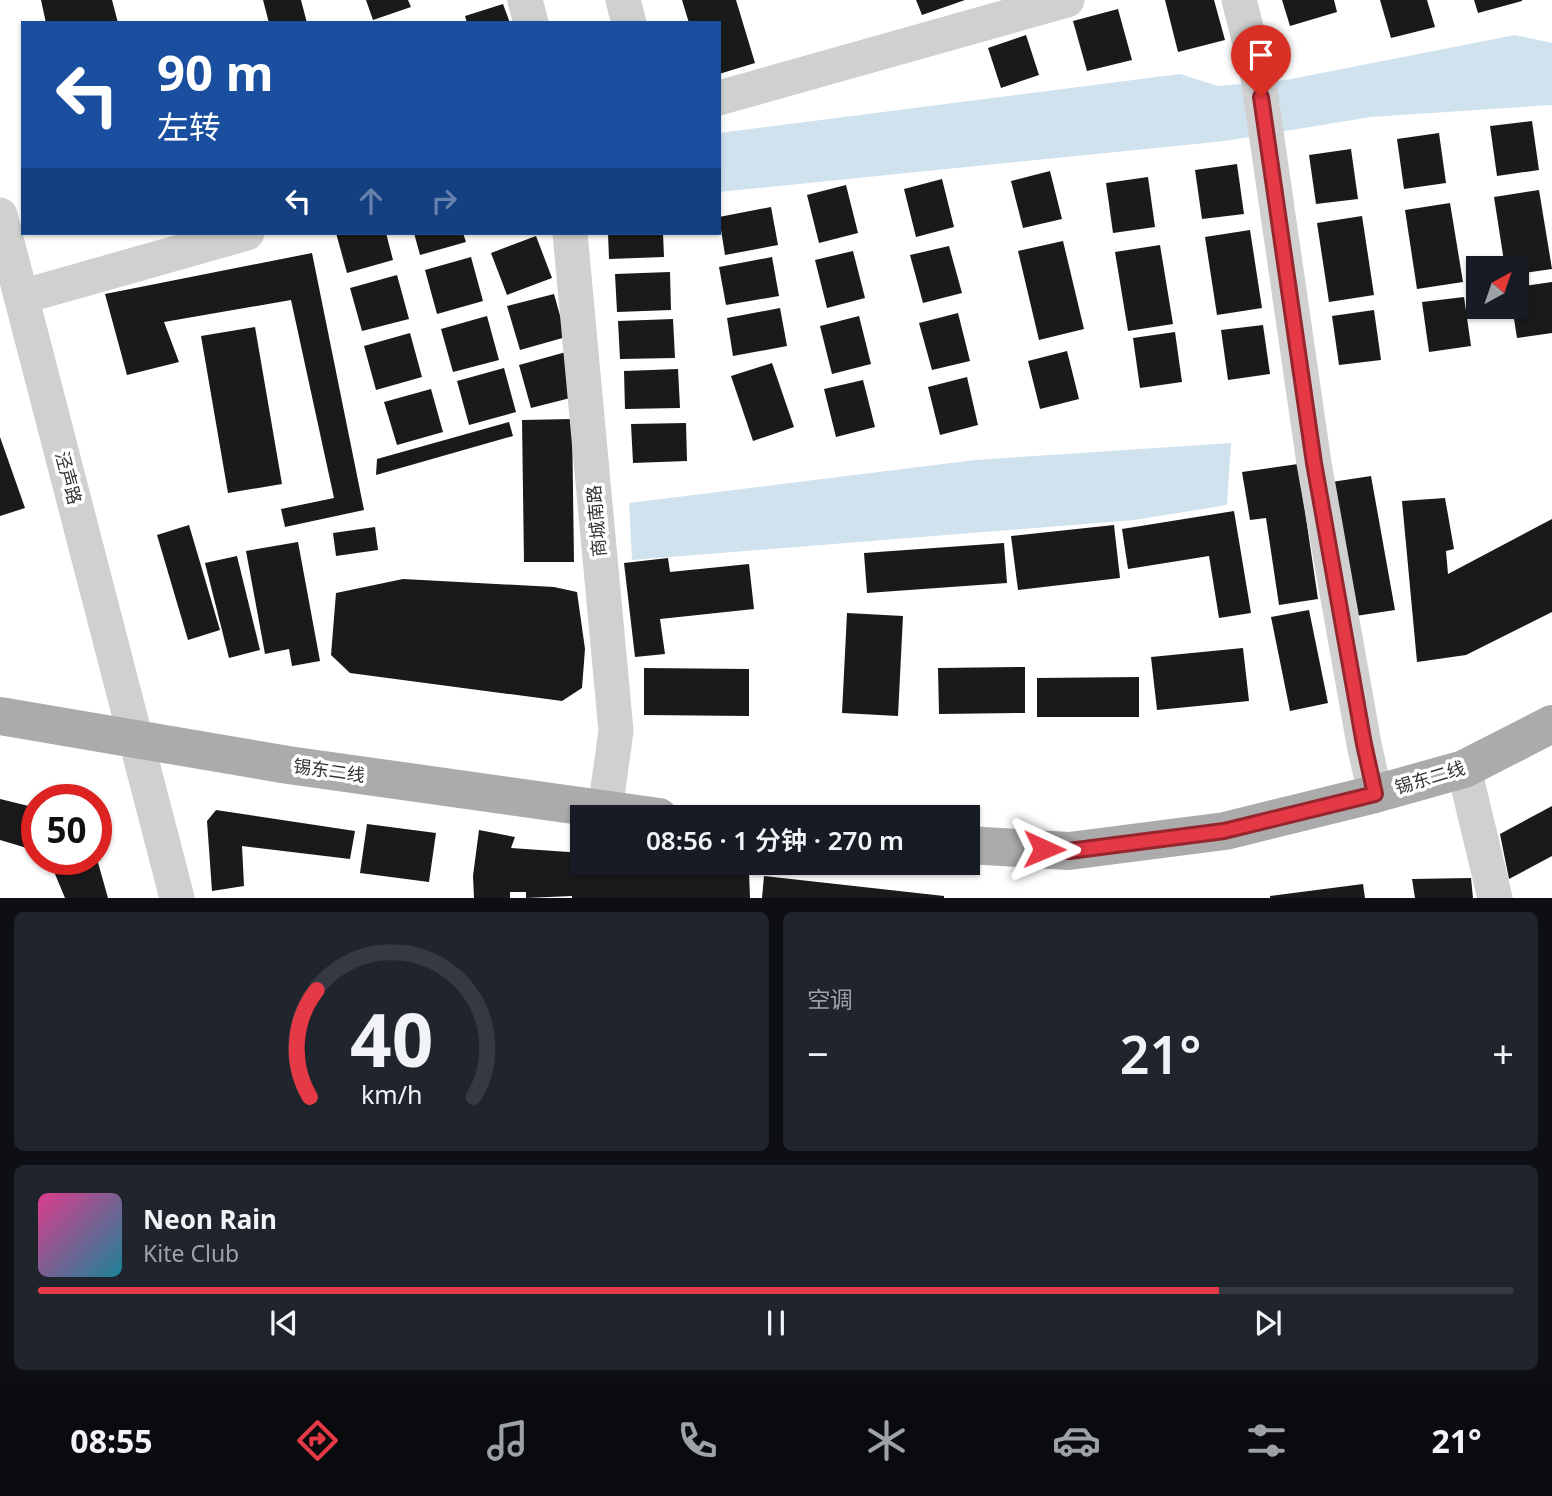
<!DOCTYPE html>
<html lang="zh">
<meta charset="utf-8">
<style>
body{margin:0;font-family:"Noto Sans","Noto Sans SC",sans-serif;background:#20242c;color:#f1f3f6;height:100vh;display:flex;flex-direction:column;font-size:26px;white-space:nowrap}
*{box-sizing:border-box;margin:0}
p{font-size:23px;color:#9ea1a6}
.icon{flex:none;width:38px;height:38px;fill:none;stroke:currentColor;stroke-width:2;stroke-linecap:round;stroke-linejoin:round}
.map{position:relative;height:898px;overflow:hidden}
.side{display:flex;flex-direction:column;gap:14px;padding:14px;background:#0d0f14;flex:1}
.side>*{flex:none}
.top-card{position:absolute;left:21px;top:21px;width:700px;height:214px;border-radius:0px;box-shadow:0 2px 5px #0004;background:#1a4fa0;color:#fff;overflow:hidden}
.needle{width:46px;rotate:40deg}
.tools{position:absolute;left:1466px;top:256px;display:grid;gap:14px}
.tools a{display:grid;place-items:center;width:63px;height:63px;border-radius:0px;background:#171b24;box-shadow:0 2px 5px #0004;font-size:35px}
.speed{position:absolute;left:21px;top:784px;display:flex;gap:14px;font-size:35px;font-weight:700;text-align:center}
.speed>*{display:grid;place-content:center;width:91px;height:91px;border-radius:50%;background:#171b24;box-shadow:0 2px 5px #0004;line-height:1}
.speed .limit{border:10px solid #d22;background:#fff;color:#111}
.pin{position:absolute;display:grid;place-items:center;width:60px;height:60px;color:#fff;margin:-72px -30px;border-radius:50% 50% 50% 0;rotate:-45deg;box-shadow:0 0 7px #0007}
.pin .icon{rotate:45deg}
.me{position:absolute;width:77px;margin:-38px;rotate:91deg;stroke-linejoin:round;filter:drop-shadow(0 0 5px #0008)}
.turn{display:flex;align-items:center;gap:24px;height:147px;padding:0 21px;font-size:32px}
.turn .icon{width:91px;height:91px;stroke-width:2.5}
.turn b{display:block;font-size:49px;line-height:60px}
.lanes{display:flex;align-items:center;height:66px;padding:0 21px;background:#0003;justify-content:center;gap:35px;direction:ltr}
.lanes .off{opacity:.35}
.big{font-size:52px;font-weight:600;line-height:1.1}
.side .card{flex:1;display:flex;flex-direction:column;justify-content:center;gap:10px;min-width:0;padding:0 24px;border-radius:10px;background:#20242c}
.side .dial{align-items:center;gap:0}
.dial svg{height:182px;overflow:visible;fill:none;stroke:#363941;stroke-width:7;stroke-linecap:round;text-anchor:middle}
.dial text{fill:#f1f3f6;stroke:none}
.song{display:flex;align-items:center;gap:21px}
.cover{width:84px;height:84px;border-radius:10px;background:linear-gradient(135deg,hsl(330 70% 55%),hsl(190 70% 35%))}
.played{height:7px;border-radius:4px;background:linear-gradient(90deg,#e63946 80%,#363941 80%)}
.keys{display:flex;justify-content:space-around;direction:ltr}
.heat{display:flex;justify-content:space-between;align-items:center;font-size:38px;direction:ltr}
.side .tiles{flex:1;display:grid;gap:14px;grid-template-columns:1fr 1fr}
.card:last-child{grid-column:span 2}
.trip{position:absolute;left:570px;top:805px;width:410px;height:70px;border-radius:0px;background:#171b24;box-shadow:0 2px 5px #0004;font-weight:600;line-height:70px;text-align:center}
.dock{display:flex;height:112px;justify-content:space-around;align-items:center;background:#090b0e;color:#9ea1a6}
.dock .icon{width:49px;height:49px}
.dock .selected{color:#e63946}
.dock b{font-size:32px;color:#f1f3f6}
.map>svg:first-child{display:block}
.water{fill:#cfe2ee}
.building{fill:#1a1a1a}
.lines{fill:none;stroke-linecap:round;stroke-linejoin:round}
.minor{stroke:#d0d0d0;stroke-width:35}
.major{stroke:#ababab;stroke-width:38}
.route-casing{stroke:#96252e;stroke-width:18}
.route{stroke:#e63946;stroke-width:12}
.labels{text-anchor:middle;stroke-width:7;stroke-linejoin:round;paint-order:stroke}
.street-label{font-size:18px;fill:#333;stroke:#fff}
</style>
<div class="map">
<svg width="1552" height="898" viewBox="0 0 1552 898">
<rect width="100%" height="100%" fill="#fff"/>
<g class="water">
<polygon points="1515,35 1552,43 1552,105 1371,117 1225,141 719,192 719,133 1180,74 1218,86 1286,80"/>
<polygon points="1231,443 1227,505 1134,520 632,560 629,503 975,460"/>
</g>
<g class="building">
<polygon points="41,0 112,0 118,23 46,23"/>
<polygon points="263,0 301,0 307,23 269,23"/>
<polygon points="366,0 408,0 411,7 373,20"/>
<polygon points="682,0 736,0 755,63 719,74 719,23 689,23"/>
<polygon points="916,0 965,0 922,15"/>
<polygon points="1165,0 1214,0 1225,40 1178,52"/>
<polygon points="1282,0 1334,0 1337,12 1290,26"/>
<polygon points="1380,0 1427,0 1435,27 1391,38"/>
<polygon points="1474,0 1522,0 1522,1 1478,13"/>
<polygon points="503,4 510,23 467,23 465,16"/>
<polygon points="1118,9 1132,60 1087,71 1073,21"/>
<polygon points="1026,35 1039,75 1001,88 988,48"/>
<polygon points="1532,121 1539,170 1497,176 1490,126"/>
<polygon points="1439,133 1446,183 1404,189 1397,139"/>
<polygon points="1351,149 1358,199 1316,204 1309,155"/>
<polygon points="1237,164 1244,214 1202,219 1195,170"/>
<polygon points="1050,171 1062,219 1023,228 1011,181"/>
<polygon points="1148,177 1155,227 1113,233 1106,183"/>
<polygon points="942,179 954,227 916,237 904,189"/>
<polygon points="846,185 858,233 819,243 807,195"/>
<polygon points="1539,190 1552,269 1517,274 1517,268 1505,268 1494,197"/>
<polygon points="1450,203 1463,282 1417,289 1405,210"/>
<polygon points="771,207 778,245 725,255 719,217"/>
<polygon points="1362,216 1374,295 1329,302 1317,223"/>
<polygon points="1250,230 1262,308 1217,315 1205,237"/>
<polygon points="336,233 386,233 393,260 347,273"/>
<polygon points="414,233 463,233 466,242 420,255"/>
<polygon points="608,233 663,233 664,257 609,259"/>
<polygon points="536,236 552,278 507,295 491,253"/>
<polygon points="1063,241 1084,329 1039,340 1018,251"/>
<polygon points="1160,245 1173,324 1128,331 1115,252"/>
<polygon points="949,246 962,293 923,303 910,255"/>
<polygon points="853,251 865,298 827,308 815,260"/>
<polygon points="312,253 364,510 285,527 281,509 334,498 291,300 164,322 179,362 127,375 105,294"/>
<polygon points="471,257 483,301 437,314 425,270"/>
<polygon points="772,257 779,296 726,305 719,267"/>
<polygon points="670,272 671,310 617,312 615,274"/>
<polygon points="397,275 409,319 362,331 350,288"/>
<polygon points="1552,282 1552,333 1517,338 1512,306 1517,306 1517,287"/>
<polygon points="554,294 566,337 520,350 507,306"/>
<polygon points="1464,297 1471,346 1429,352 1422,302"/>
<polygon points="780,308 787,346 733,356 727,318"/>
<polygon points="1374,310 1381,360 1339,365 1332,316"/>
<polygon points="958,313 970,361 932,370 919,323"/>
<polygon points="487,316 499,360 453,372 441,329"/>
<polygon points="859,316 871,364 832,374 820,326"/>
<polygon points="673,319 675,358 620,359 618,321"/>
<polygon points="1263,325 1270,374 1228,380 1221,330"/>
<polygon points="255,327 282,484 228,493 201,336"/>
<polygon points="1175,332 1182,382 1140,388 1133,338"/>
<polygon points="410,333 422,377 376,390 364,346"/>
<polygon points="1067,351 1079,399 1040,409 1028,361"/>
<polygon points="566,352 578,396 531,408 519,365"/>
<polygon points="772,363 794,427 753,441 731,376"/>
<polygon points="504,368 516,412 469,425 457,381"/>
<polygon points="678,369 680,408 625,409 624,371"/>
<polygon points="967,377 978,425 940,435 928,387"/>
<polygon points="863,380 875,427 836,437 824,389"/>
<polygon points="431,389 443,432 397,445 384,402"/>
<polygon points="572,419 574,562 524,562 522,420"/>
<polygon points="509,422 513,436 376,475 377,459"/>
<polygon points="686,423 687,461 633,463 631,424"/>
<polygon points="0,437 25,508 0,516"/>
<polygon points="1298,464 1318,599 1279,605 1266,518 1250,520 1242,472"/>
<polygon points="1371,476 1395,610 1349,617 1325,483"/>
<polygon points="1445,498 1454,549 1446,551 1448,574 1552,519 1552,612 1466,655 1417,662 1402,501"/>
<polygon points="1234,511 1251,613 1219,618 1209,556 1128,569 1122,529"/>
<polygon points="189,525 220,630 188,640 157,535"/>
<polygon points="1114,525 1120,578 1018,590 1011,536"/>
<polygon points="375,527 378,550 336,556 333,533"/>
<polygon points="298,542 320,661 292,666 289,649 265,654 246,551"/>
<polygon points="1004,543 1007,583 867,593 864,553"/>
<polygon points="237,556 260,650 229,658 205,563"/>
<polygon points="668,558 670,572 749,564 754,609 660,619 665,654 635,657 624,563"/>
<polygon points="403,579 554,587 577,592 585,649 582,688 562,701 350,673 331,655 336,593"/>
<polygon points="1309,610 1328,703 1290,711 1271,617"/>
<polygon points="847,613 903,616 898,716 842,713"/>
<polygon points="1243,648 1249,701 1157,710 1151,657"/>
<polygon points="1025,667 1025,713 939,714 938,668"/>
<polygon points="644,668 749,669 749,716 644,715"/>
<polygon points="1139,677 1139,717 1037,717 1037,678"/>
<polygon points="0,799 37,808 37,851 0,840"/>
<polygon points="1552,806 1552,856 1509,879 1500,834"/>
<polygon points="216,810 355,831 350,859 242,846 244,886 212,891 207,821"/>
<polygon points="367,824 436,833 429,882 360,873"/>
<polygon points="479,830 515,837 511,848 583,853 583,863 671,863 670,869 749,872 750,898 572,898 572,896 526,898 526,892 510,892 510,898 474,898 473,876"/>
<polygon points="47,859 97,859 108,898 65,898 50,862"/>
<polygon points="764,876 944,896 944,898 762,898"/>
<polygon points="1471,878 1473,898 1415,898 1412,879"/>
<polygon points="1363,884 1365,898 1270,898 1270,896"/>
</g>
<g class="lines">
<g class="minor">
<polyline points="525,0 531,23"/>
<polyline points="623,0 629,23"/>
<polyline points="1239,0 1257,70 1314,463 1364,744 1375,794"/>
<polyline points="719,98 1067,0"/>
<polyline points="0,215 177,898"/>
<polyline points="570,233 616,731 605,810"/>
<polyline points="21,297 247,233"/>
<polyline points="1464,769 1495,898"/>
</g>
<g class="major">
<polyline points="0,716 288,765 659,817"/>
<polyline points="968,845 1069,851 1225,831 1375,794 1464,769 1552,724"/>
</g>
</g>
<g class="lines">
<defs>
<polyline id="route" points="1044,849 1069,851 1224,831 1375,794 1364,744 1314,463 1261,97"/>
</defs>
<use href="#route" class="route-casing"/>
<use href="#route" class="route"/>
</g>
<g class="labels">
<g class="street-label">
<text transform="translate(68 478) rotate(75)" y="6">泾声路</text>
<text transform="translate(597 521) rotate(-95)" y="6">商城南路</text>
<text transform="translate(329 771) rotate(8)" y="6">锡东二线</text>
<text transform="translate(1430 778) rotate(-17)" y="6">锡东二线</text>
</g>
</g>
</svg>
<div class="tools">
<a><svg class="needle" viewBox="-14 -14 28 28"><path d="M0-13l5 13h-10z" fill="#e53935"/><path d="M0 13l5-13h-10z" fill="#9ea1a6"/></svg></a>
</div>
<div class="speed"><div class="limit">50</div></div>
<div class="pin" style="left:1261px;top:97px;background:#d93025"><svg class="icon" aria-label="arrive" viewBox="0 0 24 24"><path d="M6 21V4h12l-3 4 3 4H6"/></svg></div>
<svg class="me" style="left:1044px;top:849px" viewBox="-20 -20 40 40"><path d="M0-17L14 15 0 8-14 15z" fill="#e63946" stroke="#fff" stroke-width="4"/></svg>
<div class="trip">08:56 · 1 分钟 · 270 m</div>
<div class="top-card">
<div class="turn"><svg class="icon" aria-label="left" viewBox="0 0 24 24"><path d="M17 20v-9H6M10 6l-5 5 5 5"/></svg><div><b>90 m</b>左转</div></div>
<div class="lanes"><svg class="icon" aria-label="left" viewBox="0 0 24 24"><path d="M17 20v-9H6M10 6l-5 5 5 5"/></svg><svg class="icon off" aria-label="ahead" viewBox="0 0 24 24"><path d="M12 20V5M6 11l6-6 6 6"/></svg><svg class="icon off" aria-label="right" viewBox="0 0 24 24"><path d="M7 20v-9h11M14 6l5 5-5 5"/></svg></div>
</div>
</div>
<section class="side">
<div class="tiles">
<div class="card dial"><svg viewBox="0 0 100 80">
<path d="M14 69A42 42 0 1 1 86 69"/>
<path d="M14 69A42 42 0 0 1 17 22" stroke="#e63946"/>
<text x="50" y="56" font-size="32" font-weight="700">40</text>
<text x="50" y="72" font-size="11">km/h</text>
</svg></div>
<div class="card"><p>空调</p>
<div class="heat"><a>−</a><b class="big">21°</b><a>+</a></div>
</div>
<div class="card">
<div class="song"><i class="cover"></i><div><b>Neon Rain</b><p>Kite Club</p></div></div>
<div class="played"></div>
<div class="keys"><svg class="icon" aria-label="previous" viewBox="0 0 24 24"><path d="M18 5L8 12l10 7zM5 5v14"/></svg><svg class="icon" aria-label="pause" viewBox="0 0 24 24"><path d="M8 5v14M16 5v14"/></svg><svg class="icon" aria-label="next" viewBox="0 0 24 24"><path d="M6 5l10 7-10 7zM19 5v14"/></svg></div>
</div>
</div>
</section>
<nav class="dock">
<b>08:55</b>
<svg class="icon selected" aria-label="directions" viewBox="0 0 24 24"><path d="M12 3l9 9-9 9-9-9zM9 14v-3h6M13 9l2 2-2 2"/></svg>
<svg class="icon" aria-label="music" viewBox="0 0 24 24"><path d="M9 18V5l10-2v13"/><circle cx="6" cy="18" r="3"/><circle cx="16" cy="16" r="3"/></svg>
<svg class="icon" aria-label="phone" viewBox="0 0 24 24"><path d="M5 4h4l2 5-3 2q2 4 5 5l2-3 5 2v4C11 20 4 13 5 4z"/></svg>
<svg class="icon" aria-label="climate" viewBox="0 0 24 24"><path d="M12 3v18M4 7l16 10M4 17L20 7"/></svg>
<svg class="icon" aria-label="car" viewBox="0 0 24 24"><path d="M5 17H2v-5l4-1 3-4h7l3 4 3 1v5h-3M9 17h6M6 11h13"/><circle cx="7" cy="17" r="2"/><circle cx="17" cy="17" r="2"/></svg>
<svg class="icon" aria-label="filters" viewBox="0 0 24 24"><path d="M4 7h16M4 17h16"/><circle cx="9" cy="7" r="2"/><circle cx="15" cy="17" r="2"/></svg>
<b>21°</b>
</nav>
